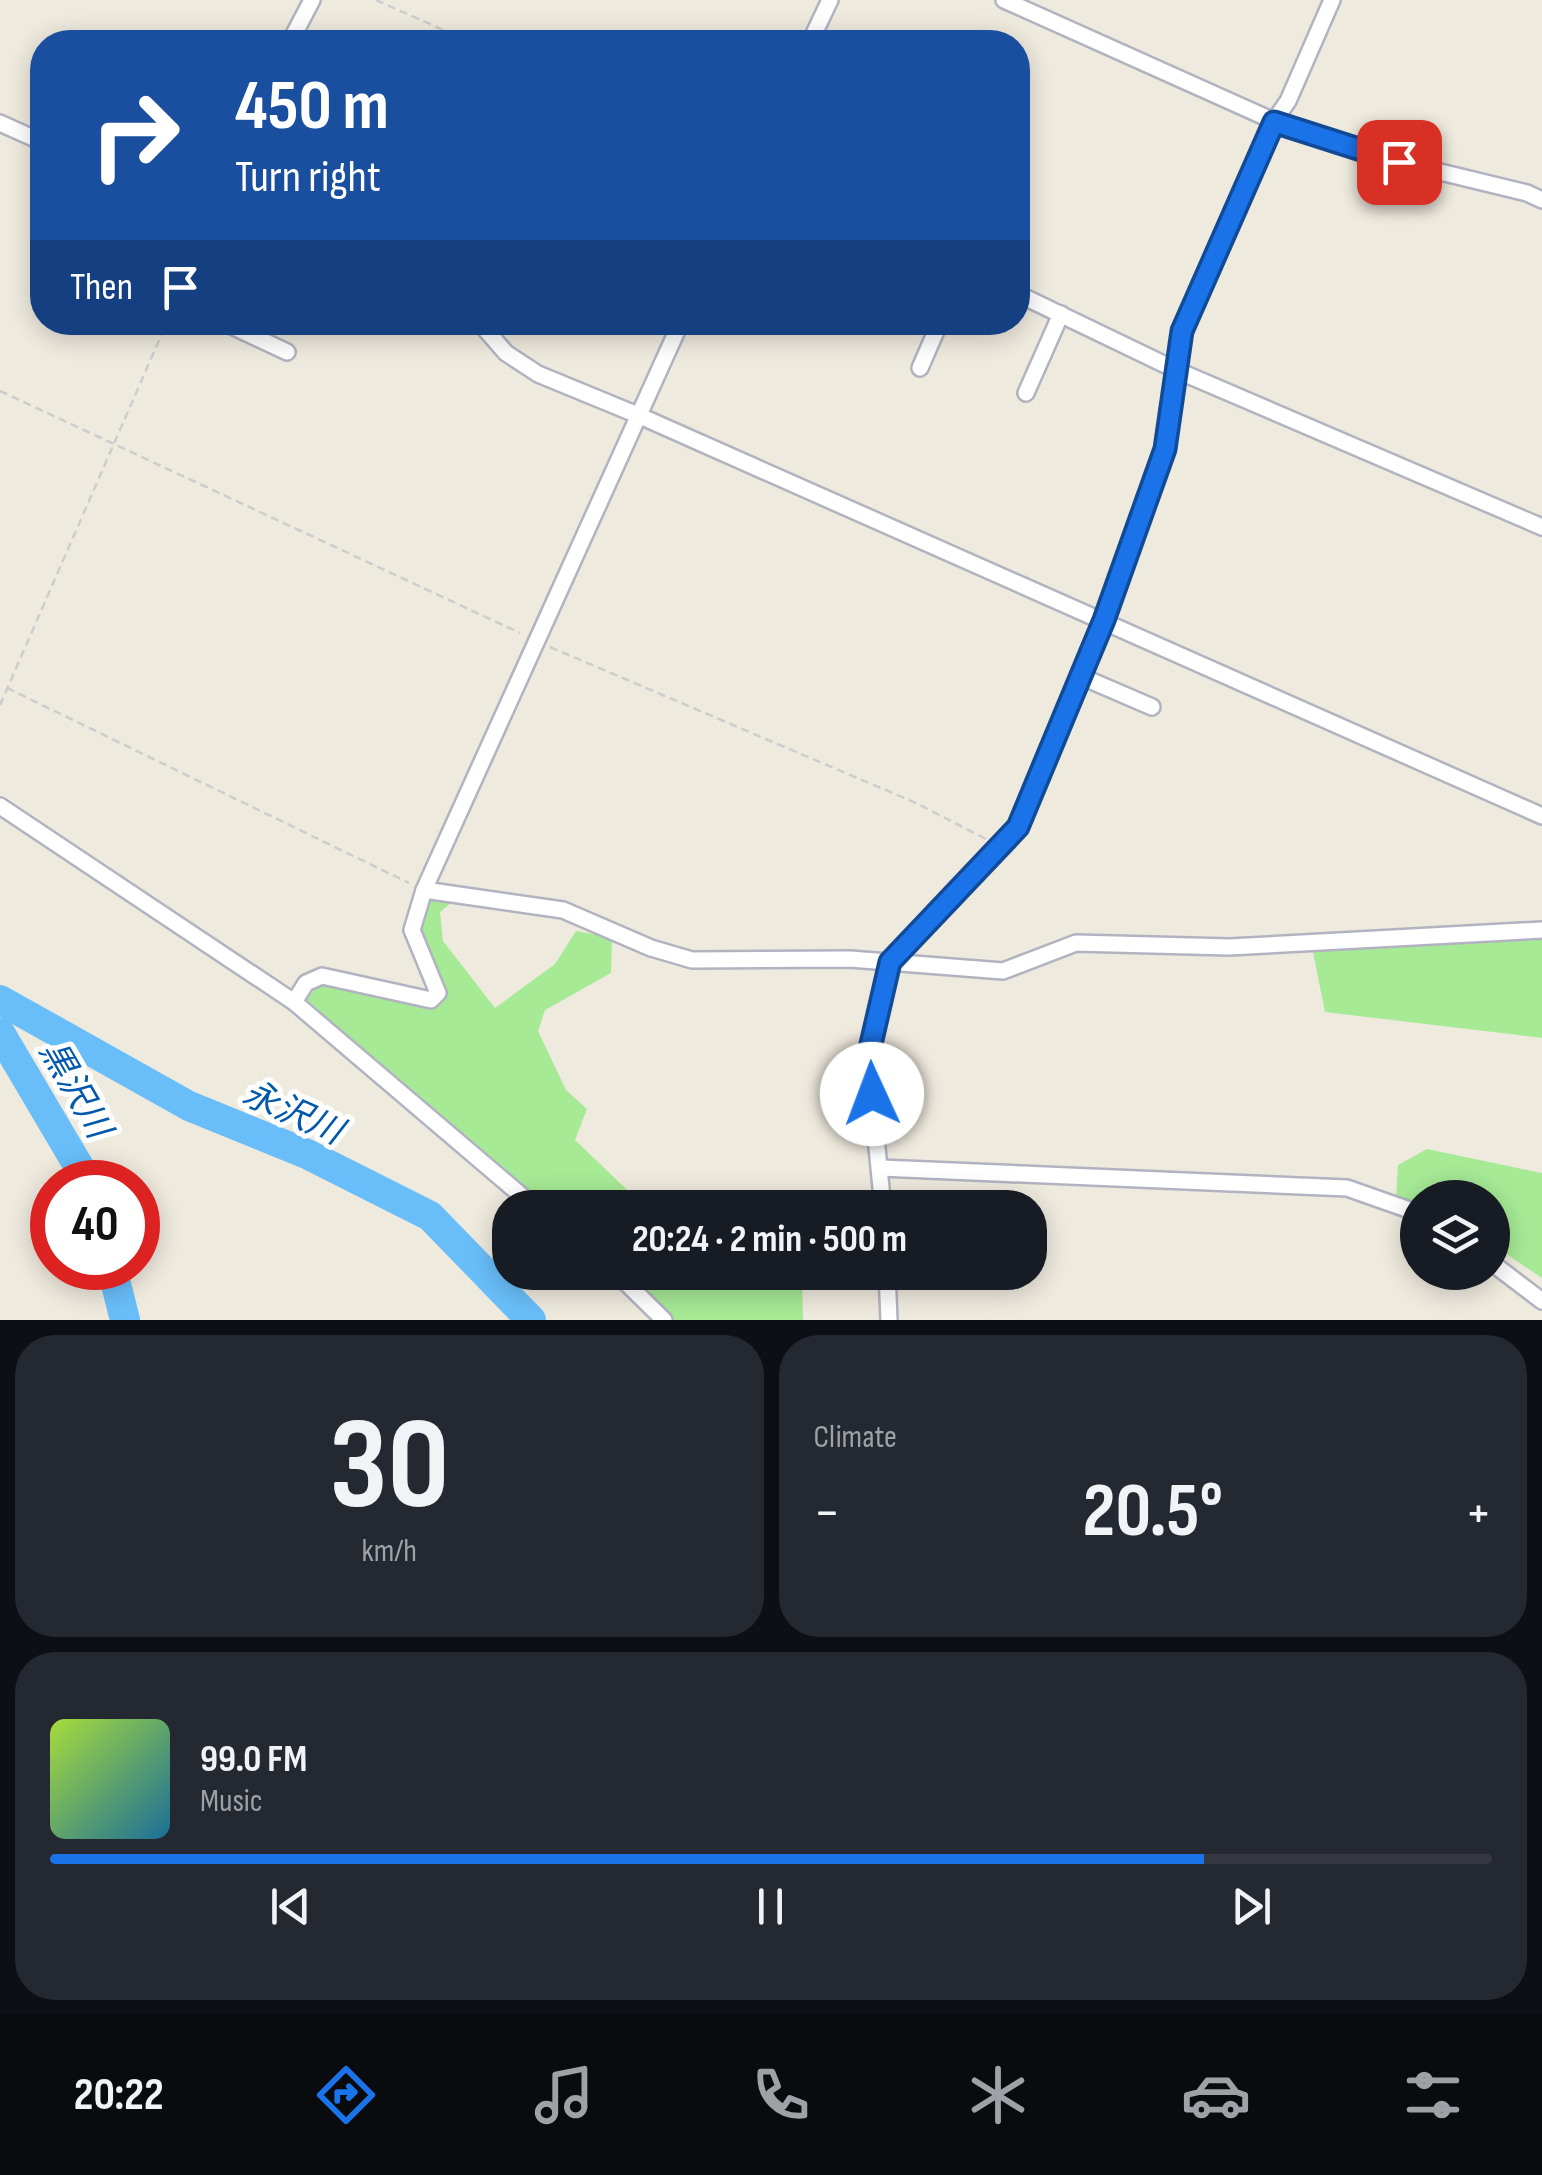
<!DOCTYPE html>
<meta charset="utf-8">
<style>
body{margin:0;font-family:"Sofia Sans Condensed","Noto Sans JP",sans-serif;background:#242831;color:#f1f3f6;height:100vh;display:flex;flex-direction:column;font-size:38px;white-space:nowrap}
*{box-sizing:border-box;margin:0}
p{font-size:32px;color:#9ea1a6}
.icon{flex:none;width:55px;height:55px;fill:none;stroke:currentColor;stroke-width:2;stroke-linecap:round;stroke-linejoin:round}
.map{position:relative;height:1320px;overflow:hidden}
.panel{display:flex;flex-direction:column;gap:15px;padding:15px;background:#0d0f14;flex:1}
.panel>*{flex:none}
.banner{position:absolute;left:30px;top:30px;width:1000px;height:305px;border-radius:40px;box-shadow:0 5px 25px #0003;background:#1a4fa0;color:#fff;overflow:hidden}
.fabs{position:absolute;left:1400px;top:1180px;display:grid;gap:20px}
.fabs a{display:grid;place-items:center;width:110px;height:110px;border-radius:50%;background:#171b24;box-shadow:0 5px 25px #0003;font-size:50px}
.speed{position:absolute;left:30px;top:1160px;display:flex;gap:20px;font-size:50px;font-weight:700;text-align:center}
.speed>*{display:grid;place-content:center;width:130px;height:130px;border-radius:50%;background:#171b24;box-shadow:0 5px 25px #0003;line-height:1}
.speed .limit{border:15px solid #d22;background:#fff;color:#111}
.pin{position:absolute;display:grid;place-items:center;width:85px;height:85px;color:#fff;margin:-42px;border-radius:20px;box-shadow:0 5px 15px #0006}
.me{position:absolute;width:110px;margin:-55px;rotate:358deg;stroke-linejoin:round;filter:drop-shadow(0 0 8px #0008)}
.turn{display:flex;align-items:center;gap:35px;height:210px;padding:0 40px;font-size:45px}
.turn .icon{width:130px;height:130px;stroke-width:2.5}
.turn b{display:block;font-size:70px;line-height:85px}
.then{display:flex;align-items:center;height:95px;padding:0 40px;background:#0003;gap:20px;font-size:38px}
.big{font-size:75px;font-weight:700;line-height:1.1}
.panel .card{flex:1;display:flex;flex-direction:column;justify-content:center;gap:15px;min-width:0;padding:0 35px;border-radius:40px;background:#242831}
.panel .dial{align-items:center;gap:0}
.dial b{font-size:130px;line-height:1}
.song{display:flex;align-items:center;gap:30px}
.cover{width:120px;height:120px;border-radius:15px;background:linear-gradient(135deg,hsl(80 70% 55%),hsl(200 70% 35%))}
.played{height:10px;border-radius:5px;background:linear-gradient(90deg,#1a73e8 80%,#363941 80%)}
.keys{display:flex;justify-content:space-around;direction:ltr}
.heat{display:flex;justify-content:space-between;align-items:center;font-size:55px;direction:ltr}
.panel .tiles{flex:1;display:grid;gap:15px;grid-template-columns:1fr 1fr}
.card:last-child{grid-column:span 2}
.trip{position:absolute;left:492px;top:1190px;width:555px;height:100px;border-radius:40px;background:#171b24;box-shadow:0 5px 25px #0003;font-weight:700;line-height:100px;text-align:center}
.menu{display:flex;height:160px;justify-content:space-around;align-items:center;background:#090b0e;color:#9ea1a6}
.menu .icon{width:70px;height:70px}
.menu .active{color:#1a73e8}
.menu b{font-size:45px;color:#f1f3f6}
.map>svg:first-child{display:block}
.green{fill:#a6ea96}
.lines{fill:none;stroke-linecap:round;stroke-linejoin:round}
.river{stroke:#69bef9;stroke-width:30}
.minor-casing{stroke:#b2b3c1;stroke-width:20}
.path{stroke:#cdcdcd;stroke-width:2.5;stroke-dasharray:8 5;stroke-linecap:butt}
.minor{stroke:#fff;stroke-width:15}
.route-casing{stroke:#114b97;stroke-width:25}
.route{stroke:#1a73e8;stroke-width:18}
.labels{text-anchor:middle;stroke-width:10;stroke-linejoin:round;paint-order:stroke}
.water-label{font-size:35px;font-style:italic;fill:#0258ac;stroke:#fff}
</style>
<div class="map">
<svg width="1542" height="1320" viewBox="0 0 1542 1320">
<rect width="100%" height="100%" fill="#efeade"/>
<g class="green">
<polygon points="456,899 440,912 443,941 495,1008 555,964 576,931 612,937 611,973 545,1010 538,1031 566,1090 587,1109 575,1140 645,1207 534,1207 303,1002 320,984 431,1005 447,992 418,935 428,900"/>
<polygon points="1542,930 1542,1038 1325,1012 1311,942"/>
<polygon points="1427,1149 1542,1173 1542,1278 1493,1245 1492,1198 1418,1198 1417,1207 1396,1199 1398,1165"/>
<polygon points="767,1272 802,1278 803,1320 662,1320 608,1273 666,1273 681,1290 691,1273"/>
</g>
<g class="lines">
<g class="river">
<polyline points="0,1000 189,1106 307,1154 430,1216 531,1320"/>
<polyline points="0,1033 88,1182"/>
<polyline points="112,1268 125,1320"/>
</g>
<defs>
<g id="minor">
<polyline points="1004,0 1274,121 1399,162 1527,193 1542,200"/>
<polyline points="290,42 312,0"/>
<polyline points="810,42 830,0"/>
<polyline points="0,123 42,142"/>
<polyline points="1018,294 1176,370 1542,527"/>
<polyline points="223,322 287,352"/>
<polyline points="479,322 506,353 538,374 640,416 1542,816"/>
<polyline points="920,368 940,322"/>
<polyline points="1026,393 1061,314"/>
<polyline points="1080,676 1152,707"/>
<polyline points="0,806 294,1002 536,1208"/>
<polyline points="424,890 563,910 651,948 692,960 850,959 1003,971 1076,943 1229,947 1542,930"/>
<polyline points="294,1002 306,983 322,976 431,1000 438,993 412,930 424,890 681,322"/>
<polyline points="881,1168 1347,1188 1418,1213"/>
<polyline points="883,1208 868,1057 890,962 1018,827 1104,620 1165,449 1182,331 1274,121 1288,101 1332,0"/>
<polyline points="1492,1263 1542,1301"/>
<polyline points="615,1272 664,1320"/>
<polyline points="887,1272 889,1320"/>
</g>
</defs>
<use href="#minor" class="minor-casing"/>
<g class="path">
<polyline points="376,0 470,42"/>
<polyline points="0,391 520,633"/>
<polyline points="550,647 916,803 986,839"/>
<polyline points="7,688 409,883"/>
<polyline points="0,705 167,322"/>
</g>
<use href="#minor" class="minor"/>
</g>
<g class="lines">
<defs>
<polyline id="route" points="872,1094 868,1057 890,962 1018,827 1104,620 1165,449 1182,331 1274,122 1399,162"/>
</defs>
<use href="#route" class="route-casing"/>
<use href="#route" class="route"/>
</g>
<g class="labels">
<g class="water-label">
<text transform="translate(76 1089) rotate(60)" y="12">黒沢川</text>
<text transform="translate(293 1112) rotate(24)" y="12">永沢川</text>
</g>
</g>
</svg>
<div class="fabs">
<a><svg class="icon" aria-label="layers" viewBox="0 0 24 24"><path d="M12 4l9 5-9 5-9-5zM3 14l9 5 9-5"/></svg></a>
</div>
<div class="speed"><div class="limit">40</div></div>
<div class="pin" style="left:1399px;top:162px;background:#d93025"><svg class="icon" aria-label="arrive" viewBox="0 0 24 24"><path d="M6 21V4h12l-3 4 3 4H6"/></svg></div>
<svg class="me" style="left:872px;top:1094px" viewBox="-20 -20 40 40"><circle r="19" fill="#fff"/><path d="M0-13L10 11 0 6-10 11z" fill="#1a73e8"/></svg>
<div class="trip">20:24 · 2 min · 500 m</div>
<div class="banner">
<div class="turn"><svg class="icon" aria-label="right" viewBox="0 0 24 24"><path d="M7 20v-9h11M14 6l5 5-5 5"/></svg><div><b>450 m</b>Turn right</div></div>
<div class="then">Then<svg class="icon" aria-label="arrive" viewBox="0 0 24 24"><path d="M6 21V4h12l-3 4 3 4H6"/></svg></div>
</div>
</div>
<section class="panel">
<div class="tiles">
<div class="card dial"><b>30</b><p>km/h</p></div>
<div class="card"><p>Climate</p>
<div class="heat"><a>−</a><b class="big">20.5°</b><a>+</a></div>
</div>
<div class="card">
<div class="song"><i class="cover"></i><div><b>99.0 FM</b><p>Music</p></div></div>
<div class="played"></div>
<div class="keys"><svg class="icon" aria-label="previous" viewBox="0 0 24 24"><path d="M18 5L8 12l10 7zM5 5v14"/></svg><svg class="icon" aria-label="pause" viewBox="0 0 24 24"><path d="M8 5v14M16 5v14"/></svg><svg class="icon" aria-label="next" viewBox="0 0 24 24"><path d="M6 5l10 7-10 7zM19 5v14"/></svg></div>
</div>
</div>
</section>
<nav class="menu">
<b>20:22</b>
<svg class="icon active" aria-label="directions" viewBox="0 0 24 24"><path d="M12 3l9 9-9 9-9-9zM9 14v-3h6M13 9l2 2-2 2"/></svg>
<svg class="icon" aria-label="music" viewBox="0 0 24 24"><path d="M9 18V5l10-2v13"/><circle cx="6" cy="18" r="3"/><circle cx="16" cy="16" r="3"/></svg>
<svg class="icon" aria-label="phone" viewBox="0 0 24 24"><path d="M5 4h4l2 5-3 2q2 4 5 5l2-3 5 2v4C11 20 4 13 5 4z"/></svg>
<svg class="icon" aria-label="climate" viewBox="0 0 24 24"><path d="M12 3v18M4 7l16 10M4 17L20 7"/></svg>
<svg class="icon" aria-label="car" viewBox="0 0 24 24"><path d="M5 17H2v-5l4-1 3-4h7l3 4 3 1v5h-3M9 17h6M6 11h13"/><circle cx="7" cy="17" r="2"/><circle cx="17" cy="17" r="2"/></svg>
<svg class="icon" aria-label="filters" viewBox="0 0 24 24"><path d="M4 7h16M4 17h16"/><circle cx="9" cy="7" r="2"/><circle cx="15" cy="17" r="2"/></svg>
</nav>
